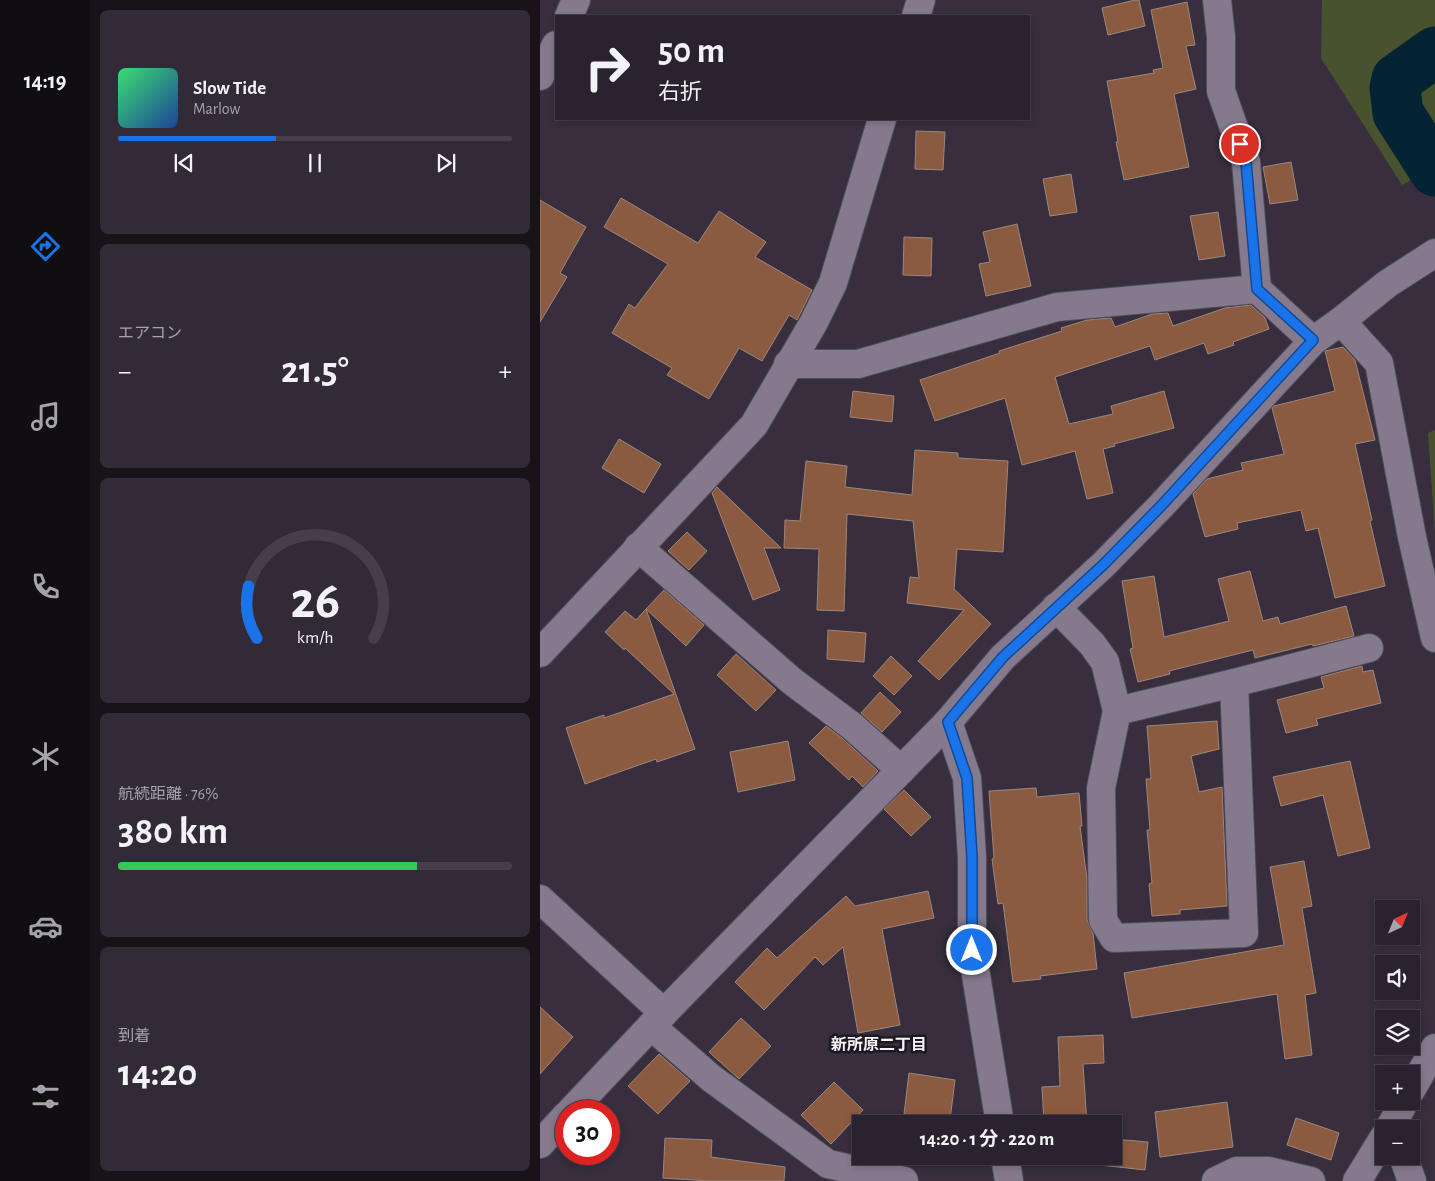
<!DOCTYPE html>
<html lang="ja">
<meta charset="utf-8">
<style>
body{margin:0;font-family:"Alegreya Sans","Noto Sans JP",sans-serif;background:#322a36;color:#f1f3f6;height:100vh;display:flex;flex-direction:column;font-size:19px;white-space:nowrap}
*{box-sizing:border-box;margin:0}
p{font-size:16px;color:#a5a4aa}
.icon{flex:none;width:28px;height:28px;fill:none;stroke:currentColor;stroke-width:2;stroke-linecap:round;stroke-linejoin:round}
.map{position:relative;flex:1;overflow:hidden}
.sheet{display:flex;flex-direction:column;gap:10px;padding:10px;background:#171319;width:450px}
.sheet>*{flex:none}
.guide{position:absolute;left:15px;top:15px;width:475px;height:105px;border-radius:0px;box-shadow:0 2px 8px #0003,0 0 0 1px #463f4a;background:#2a222e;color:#f1f3f6;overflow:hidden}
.needle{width:32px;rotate:43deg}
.controls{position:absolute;left:835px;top:900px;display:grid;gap:10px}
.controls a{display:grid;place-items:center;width:45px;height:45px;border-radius:0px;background:#2a222e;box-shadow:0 2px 8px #0003,0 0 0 1px #463f4a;font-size:25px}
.speed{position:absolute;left:15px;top:1100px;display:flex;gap:10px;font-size:25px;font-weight:700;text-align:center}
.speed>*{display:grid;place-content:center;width:65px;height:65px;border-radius:50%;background:#2a222e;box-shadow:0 2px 8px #0003,0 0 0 1px #463f4a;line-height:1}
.speed .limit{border:8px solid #d22;background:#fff;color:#111}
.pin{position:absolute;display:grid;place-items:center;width:42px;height:42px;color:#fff;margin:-21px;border:2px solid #fff;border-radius:50%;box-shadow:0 1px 5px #0007}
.me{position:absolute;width:55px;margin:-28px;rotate:0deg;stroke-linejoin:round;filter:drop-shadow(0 0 4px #0008)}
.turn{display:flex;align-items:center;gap:18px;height:105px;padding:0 20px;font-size:22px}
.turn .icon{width:65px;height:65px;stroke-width:2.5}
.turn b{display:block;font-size:35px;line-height:42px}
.big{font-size:38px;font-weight:700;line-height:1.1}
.sheet .tile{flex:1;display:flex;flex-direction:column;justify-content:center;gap:8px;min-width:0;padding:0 18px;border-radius:8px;background:#322a36}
.sheet .dial{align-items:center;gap:0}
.dial svg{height:130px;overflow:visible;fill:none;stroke:#463f4a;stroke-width:7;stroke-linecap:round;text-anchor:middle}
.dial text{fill:#f1f3f6;stroke:none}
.song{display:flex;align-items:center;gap:15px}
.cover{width:60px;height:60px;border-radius:8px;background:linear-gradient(135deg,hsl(140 70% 55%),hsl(220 70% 35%))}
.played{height:5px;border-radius:2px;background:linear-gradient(90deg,#1a73e8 40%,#463f4a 40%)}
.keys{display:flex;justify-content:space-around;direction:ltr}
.heat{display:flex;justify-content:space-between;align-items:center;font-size:28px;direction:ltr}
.charge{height:8px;border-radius:4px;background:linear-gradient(90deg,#34c759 76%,#463f4a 0)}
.trip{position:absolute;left:312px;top:1115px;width:270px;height:50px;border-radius:0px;background:#2a222e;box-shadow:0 2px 8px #0003,0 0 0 1px #463f4a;font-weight:700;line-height:50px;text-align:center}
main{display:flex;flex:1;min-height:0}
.tab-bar{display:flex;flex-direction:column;width:90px;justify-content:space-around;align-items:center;background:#110e12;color:#a5a4aa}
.tab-bar .icon{width:35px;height:35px}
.tab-bar .selected{color:#1a73e8}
.tab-bar b{font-size:22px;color:#f1f3f6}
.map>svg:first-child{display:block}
.green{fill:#49522f}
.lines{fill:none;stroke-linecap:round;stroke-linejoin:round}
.river{stroke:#052433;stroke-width:51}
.building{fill:#8b5b41;stroke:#9c877c}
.minor-casing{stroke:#534b59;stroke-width:30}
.minor{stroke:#857a8d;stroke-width:28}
.route-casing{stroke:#114b97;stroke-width:12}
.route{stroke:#1a73e8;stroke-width:9}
.labels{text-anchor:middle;stroke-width:5;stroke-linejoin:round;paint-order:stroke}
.neighbourhood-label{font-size:16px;font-weight:bold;fill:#f7f1fc;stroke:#1d1920}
</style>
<main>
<nav class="tab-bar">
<b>14:19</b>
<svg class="icon selected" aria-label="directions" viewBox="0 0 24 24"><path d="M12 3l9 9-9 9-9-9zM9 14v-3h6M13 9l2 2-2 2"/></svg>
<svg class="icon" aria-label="music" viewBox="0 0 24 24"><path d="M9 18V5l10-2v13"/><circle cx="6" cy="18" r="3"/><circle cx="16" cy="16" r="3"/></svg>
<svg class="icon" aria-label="phone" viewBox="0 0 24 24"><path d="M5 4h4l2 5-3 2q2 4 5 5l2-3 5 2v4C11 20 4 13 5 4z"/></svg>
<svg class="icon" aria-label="climate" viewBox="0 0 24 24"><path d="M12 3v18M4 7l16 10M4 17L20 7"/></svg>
<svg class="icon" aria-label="car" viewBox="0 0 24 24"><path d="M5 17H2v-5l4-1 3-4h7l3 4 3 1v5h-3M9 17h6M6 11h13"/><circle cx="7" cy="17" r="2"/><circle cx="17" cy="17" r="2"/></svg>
<svg class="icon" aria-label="filters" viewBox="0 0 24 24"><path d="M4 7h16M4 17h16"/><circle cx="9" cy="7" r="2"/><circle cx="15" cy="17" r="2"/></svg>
</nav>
<section class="sheet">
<div class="tile">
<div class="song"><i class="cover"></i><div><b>Slow Tide</b><p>Marlow</p></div></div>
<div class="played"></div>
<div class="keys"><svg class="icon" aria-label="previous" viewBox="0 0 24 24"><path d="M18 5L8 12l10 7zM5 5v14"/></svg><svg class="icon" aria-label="pause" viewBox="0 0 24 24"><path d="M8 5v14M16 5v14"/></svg><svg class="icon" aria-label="next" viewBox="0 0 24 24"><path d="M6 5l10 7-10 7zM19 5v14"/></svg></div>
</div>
<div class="tile"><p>エアコン</p>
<div class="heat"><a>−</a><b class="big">21.5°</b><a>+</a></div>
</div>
<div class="tile dial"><svg viewBox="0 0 100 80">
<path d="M14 69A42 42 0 1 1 86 69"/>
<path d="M14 69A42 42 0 0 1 9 37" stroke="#1a73e8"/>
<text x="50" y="56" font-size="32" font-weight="700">26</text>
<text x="50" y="72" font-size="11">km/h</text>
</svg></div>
<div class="tile"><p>航続距離 · 76%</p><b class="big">380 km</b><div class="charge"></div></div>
<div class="tile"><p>到着</p><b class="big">14:20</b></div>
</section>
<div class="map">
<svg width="895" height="1181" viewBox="0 0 895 1181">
<rect width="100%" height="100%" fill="#382e3e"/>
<g class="green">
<polygon points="782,0 895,0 895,167 862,185 781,58"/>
<polygon points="895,430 895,534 888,433"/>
</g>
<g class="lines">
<polyline class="river" points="895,52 857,79 855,88 858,113 895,171"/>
</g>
<g class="building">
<polygon points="595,0 599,0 605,26 568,35 562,8"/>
<polygon points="647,2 655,45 646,46 656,89 634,94 649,167 584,180 576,142 578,142 567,81 614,73 613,70 623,68 611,10"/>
<polygon points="376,131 405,132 403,170 375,169"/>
<polygon points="751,162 758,200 730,204 723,167"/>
<polygon points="531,174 537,212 510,216 503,179"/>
<polygon points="81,198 158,243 179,211 226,242 215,257 272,290 257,320 249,315 222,361 199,348 169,399 127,375 132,368 72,333 89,304 95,308 128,264 64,227"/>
<polygon points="0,200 46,227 20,273 27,277 0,322"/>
<polygon points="678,212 685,256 659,260 650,216"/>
<polygon points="477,224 491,286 446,296 439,264 450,262 443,232"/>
<polygon points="364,237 392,238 391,276 363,275"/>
<polygon points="711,305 725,318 729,329 693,342 694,345 668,354 664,343 615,360 610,346 515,377 529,424 573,414 571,406 624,391 634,428 574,444 575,446 563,449 573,493 547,499 535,451 482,465 465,398 395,421 380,380 460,353 459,351 522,331 521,328 547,320 571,318 575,327 612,314 628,313 633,326 685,308"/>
<polygon points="803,347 815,360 835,440 815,444 832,520 830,521 845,586 795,598 778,528 766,531 761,510 697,523 698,529 665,537 653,494 667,479 703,470 701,463 744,454 732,408 734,406 795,391 785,351"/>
<polygon points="313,391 354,396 352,422 310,417"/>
<polygon points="79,439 121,464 104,493 62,468"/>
<polygon points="375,450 418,453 418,458 468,461 463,552 417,549 414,589 451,624 399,680 378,661 424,610 367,603 370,577 379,578 373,521 307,514 304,611 277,610 279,549 244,548 245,520 260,521 266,461 307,466 305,487 372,495"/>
<polygon points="177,487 241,548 224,548 240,590 213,600 172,493"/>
<polygon points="147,532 167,551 149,570 128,551"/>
<polygon points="710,571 723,621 738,617 740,624 806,606 814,636 773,646 772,644 715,658 713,650 629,671 630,674 598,682 590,649 593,648 582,581 614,576 624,637 689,621 678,579"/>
<polygon points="124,590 164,625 146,646 106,609"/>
<polygon points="106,609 155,749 117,762 116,759 45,784 26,728 64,715 64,718 134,694 85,648 84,650 65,632 85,611 96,620"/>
<polygon points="288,630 326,633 324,662 287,659"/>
<polygon points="196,654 236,690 216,711 177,675"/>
<polygon points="351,656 372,676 354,695 333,676"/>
<polygon points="822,666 823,672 833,670 841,703 776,719 778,725 746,733 737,700 784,688 781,677"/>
<polygon points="340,692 361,712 342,732 321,713"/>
<polygon points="677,721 679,749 651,756 659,792 682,787 687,906 640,910 640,914 612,916 609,884 612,883 607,830 610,830 606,779 611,779 607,726"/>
<polygon points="286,726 302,738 338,771 323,787 312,776 309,780 269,743"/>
<polygon points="248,741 255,780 198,792 190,752"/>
<polygon points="810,761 830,848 798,856 783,795 741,806 733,777"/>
<polygon points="496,788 497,797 539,793 542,826 540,826 547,879 547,920 553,933 557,969 500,976 501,979 473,982 463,903 458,904 452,859 454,858 449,791"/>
<polygon points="364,790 391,817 371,836 344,809"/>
<polygon points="764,861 772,906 762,908 776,993 765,995 772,1055 745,1059 737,994 592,1018 584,973 744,945 730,867"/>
<polygon points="388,891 394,918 342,929 360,1025 318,1033 303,947 283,965 275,957 224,1010 195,982 227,948 237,958 306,896 315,906"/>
<polygon points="0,1007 33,1037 0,1074"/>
<polygon points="201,1018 231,1046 199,1079 169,1052"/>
<polygon points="563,1035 564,1063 543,1064 547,1124 504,1124 502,1087 520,1086 518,1037"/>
<polygon points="119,1054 150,1081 118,1114 88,1086"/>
<polygon points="369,1073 415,1080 410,1120 364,1114"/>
<polygon points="294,1082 323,1110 291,1144 261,1115"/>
<polygon points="687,1102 693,1147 620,1157 615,1112"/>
<polygon points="756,1118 799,1133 791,1160 747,1145"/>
<polygon points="125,1138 172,1140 171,1157 245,1167 244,1181 169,1181 123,1178"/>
<polygon points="574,1139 608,1142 605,1170 560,1165 561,1156 574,1156"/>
</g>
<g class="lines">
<defs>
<g id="minor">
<polyline points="677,0 681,37 681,91 706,162 717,289"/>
<polyline points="29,16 36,0"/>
<polyline points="376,16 381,0"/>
<polyline points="0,76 16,45"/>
<polyline points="801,321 839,363 872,537 895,638"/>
<polyline points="248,364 318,364 517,307 717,289 773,341"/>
<polyline points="98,547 253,682 312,726 361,770"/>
<polyline points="516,607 552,644 565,662 577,711 561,788 563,920 574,938 704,933 694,683"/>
<polyline points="0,653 214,425 274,322 293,283 342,119"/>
<polyline points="577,711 694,683 829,648"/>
<polyline points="408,722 427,778 432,857 432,950 460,1124"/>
<polyline points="0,899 124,1013"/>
<polyline points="111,1026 171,1078 288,1164 364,1181"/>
<polyline points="871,1090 895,1048"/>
<polyline points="31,1111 111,1026 408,722 463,657 563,565 621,506 773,341 801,321 847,284 895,253"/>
<polyline points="849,1129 865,1101"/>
<polyline points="0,1144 26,1116"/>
<polyline points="465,1156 469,1181"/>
<polyline points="863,1156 872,1181"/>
<polyline points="676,1181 697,1171 729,1171 771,1181"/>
<polyline points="817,1181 844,1137"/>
</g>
</defs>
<use href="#minor" class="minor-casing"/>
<use href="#minor" class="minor"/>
</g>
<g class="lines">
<defs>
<polyline id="route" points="432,950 432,857 427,778 408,722 463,657 563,565 621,506 773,340 717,289 706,162 700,144"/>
</defs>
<use href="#route" class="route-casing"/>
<use href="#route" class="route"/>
</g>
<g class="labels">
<g class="neighbourhood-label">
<text x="339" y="1050">新所原二丁目</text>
</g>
</g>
</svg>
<div class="controls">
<a><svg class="needle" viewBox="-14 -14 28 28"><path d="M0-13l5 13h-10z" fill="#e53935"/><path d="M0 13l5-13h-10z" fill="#a5a4aa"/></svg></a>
<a><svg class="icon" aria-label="sound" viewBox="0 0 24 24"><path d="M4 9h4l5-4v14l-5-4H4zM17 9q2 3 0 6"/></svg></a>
<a><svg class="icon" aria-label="layers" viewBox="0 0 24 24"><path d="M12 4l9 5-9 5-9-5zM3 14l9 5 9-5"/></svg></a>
<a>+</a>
<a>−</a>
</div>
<div class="speed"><div class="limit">30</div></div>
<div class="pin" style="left:700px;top:144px;background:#d93025"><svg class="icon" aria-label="arrive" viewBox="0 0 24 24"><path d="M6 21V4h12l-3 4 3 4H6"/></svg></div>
<svg class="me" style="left:432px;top:950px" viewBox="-20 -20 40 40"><circle r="17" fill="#1a73e8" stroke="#fff" stroke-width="3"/><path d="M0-11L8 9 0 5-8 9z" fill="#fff"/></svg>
<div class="trip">14:20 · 1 分 · 220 m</div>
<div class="guide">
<div class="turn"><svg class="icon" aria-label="right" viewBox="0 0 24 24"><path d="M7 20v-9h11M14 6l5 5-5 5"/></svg><div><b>50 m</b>右折</div></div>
</div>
</div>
</main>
